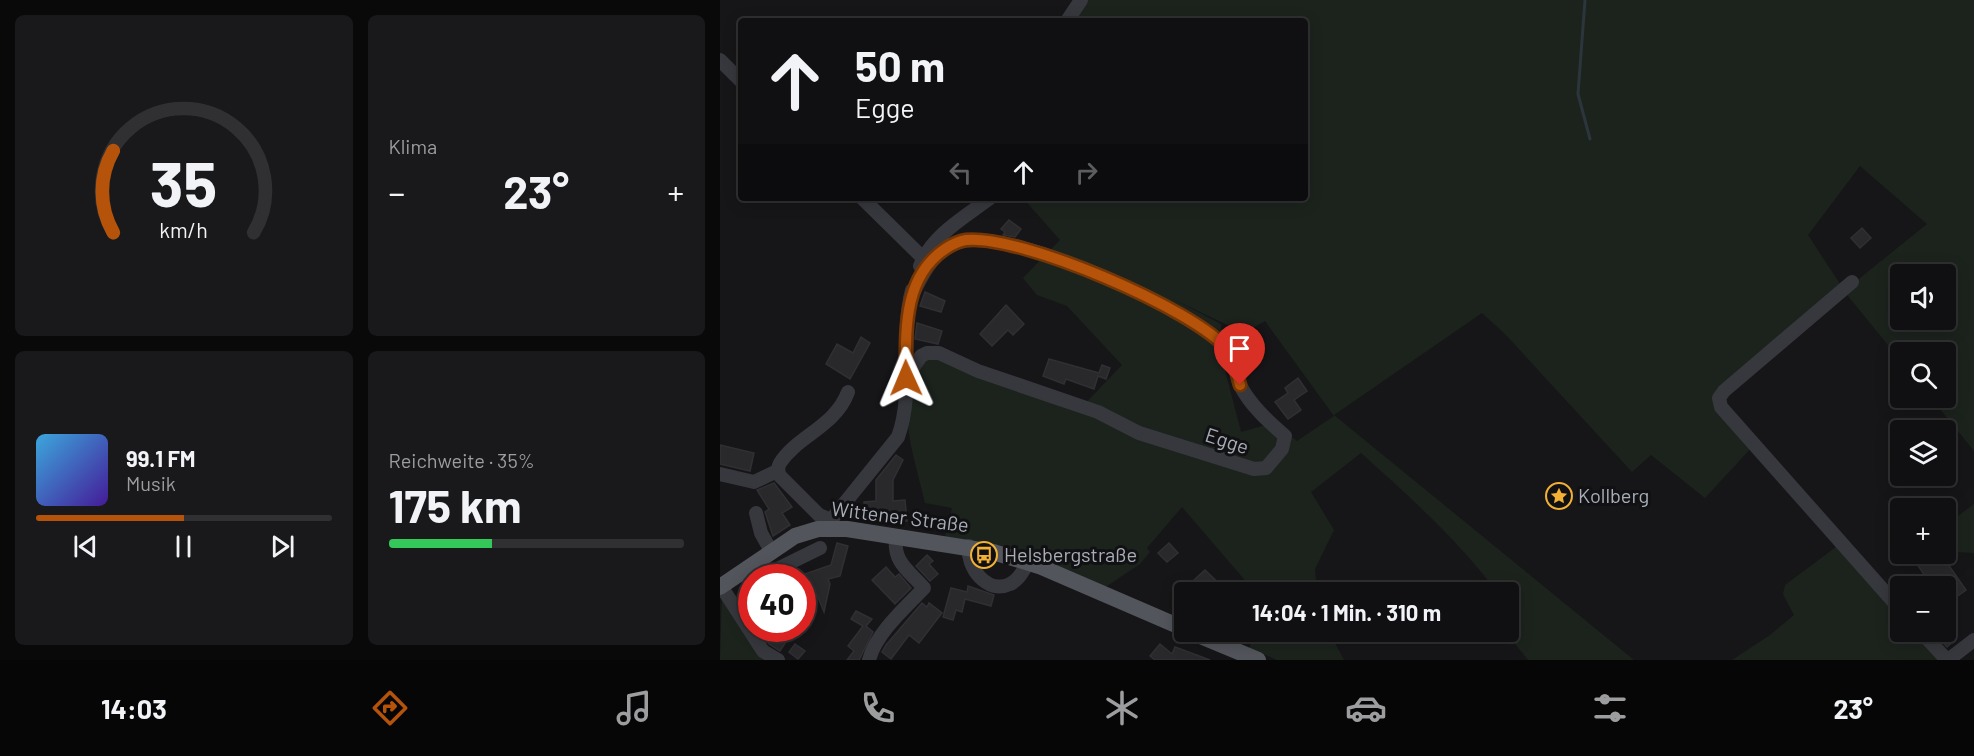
<!DOCTYPE html>
<html lang="de">
<meta charset="utf-8">
<style>
body{margin:0;font-family:Barlow,sans-serif;background:#19191b;color:#f1f3f6;height:100vh;display:flex;flex-direction:column;font-size:22px;white-space:nowrap}
*{box-sizing:border-box;margin:0}
p{font-size:20px;color:#9c9d9f}
.icon{flex:none;width:33px;height:33px;fill:none;stroke:currentColor;stroke-width:2;stroke-linecap:round;stroke-linejoin:round}
.map{position:relative;flex:1;overflow:hidden}
.drawer{display:flex;flex-direction:column;gap:15px;padding:15px;background:#09090a;width:720px}
.drawer>*{flex:none}
.hud{position:absolute;left:18px;top:18px;width:570px;height:183px;border-radius:6px;box-shadow:0 3px 15px #0003,0 0 0 2px #303032;background:#101012;color:#f1f3f6;overflow:hidden}
.buttons{position:absolute;left:1170px;top:264px;display:grid;gap:12px}
.buttons a{display:grid;place-items:center;width:66px;height:66px;border-radius:6px;background:#101012;box-shadow:0 3px 15px #0003,0 0 0 2px #303032;font-size:30px}
.speed{position:absolute;left:18px;top:564px;display:flex;gap:12px;font-size:30px;font-weight:700;text-align:center}
.speed>*{display:grid;place-content:center;width:78px;height:78px;border-radius:50%;background:#101012;box-shadow:0 3px 15px #0003,0 0 0 2px #303032;line-height:1}
.speed .limit{border:9px solid #d22;background:#fff;color:#111}
.pin{position:absolute;display:grid;place-items:center;width:51px;height:51px;color:#fff;margin:-62px -26px;border-radius:50% 50% 50% 0;rotate:-45deg;box-shadow:0 0 6px #0007}
.pin .icon{rotate:45deg}
.me{position:absolute;width:66px;margin:-33px;rotate:359deg;stroke-linejoin:round;filter:drop-shadow(0 0 4px #0008)}
.turn{display:flex;align-items:center;gap:21px;height:126px;padding:0 18px;font-size:27px}
.turn .icon{width:78px;height:78px;stroke-width:2.5}
.turn b{display:block;font-size:42px;line-height:51px}
.lanes{display:flex;align-items:center;height:57px;padding:0 18px;background:#0003;justify-content:center;gap:30px;direction:ltr}
.lanes .off{opacity:.35}
.big{font-size:45px;font-weight:700;line-height:1.1}
.drawer .card{flex:1;display:flex;flex-direction:column;justify-content:center;gap:9px;min-width:0;padding:0 21px;border-radius:9px;background:#19191b}
.drawer .dial{align-items:center;gap:0}
.dial svg{height:156px;overflow:visible;fill:none;stroke:#303032;stroke-width:7;stroke-linecap:round;text-anchor:middle}
.dial text{fill:#f1f3f6;stroke:none}
.song{display:flex;align-items:center;gap:18px}
.cover{width:72px;height:72px;border-radius:9px;background:linear-gradient(135deg,hsl(200 70% 55%),hsl(260 70% 35%))}
.played{height:6px;border-radius:3px;background:linear-gradient(90deg,#b45309 50%,#303032 50%)}
.keys{display:flex;justify-content:space-around;direction:ltr}
.heat{display:flex;justify-content:space-between;align-items:center;font-size:33px;direction:ltr}
.charge{height:9px;border-radius:4px;background:linear-gradient(90deg,#34c759 35%,#303032 0)}
.drawer .tiles{flex:1;display:grid;gap:15px;grid-template-columns:repeat(2,1fr)}
.trip{position:absolute;left:454px;top:582px;width:345px;height:60px;border-radius:6px;background:#101012;box-shadow:0 3px 15px #0003,0 0 0 2px #303032;font-weight:700;line-height:60px;text-align:center}
.dock{display:flex;height:96px;justify-content:space-around;align-items:center;background:#060607;color:#9c9d9f}
.dock .icon{width:42px;height:42px}
.dock .current{color:#b45309}
.dock b{font-size:27px;color:#f1f3f6}
main{display:flex;flex:1;min-height:0}
.map>svg:first-child{display:block}
.green{fill:#1c231d;fill-rule:evenodd}
.lines{fill:none;stroke-linecap:round;stroke-linejoin:round}
.stream{stroke:#2c353c;stroke-width:3}
.building{fill:#29292c;stroke:#303034;stroke-width:1.5}
.minor{stroke:#37383d;stroke-width:14}
.major{stroke:#53555c;stroke-width:16}
.route-casing{stroke:#753606;stroke-width:15}
.route{stroke:#b45309;stroke-width:10}
.labels{text-anchor:middle;stroke-width:6;stroke-linejoin:round;paint-order:stroke}
.street-label{font-size:20px;fill:#a8adb8;stroke:#111113}
.poi-label{font-size:20px;fill:#a8adb8;stroke:#111113;text-anchor:start}
</style>
<main>
<section class="drawer">
<div class="tiles">
<div class="card dial"><svg viewBox="0 0 100 80">
<path d="M14 69A42 42 0 1 1 86 69"/>
<path d="M14 69A42 42 0 0 1 14 27" stroke="#b45309"/>
<text x="50" y="56" font-size="32" font-weight="700">35</text>
<text x="50" y="72" font-size="11">km/h</text>
</svg></div>
<div class="card"><p>Klima</p>
<div class="heat"><a>−</a><b class="big">23°</b><a>+</a></div>
</div>
<div class="card">
<div class="song"><i class="cover"></i><div><b>99.1 FM</b><p>Musik</p></div></div>
<div class="played"></div>
<div class="keys"><svg class="icon" aria-label="previous" viewBox="0 0 24 24"><path d="M18 5L8 12l10 7zM5 5v14"/></svg><svg class="icon" aria-label="pause" viewBox="0 0 24 24"><path d="M8 5v14M16 5v14"/></svg><svg class="icon" aria-label="next" viewBox="0 0 24 24"><path d="M6 5l10 7-10 7zM19 5v14"/></svg></div>
</div>
<div class="card"><p>Reichweite · 35%</p><b class="big">175 km</b><div class="charge"></div></div>
</div>
</section>
<div class="map">
<svg width="1254" height="660" viewBox="0 0 1254 660">
<rect width="100%" height="100%" fill="#161618"/>
<g class="green">
<path d="M366,0h888v451l-43,-53h15v-46h-46v8l-56,-69 83,-67 -67,-58 -52,69 34,52 -122,105 32,55 -47,51 -54,-43 -19,17 -127,-138 -23,-21 -148,102 300,245h-106l-20,-25 9,-17 -8,-10v-16h-12c-39,-52 -87,-95 -136,-139l-50,39 23,38 -19,39 2,23h-62l-73,-85 -35,41 3,4 -10,12 -36,24 -159,-51 7,-29 -27,-5c-10,-44 -30,-95 -8,-138l20,-9 141,55 44,-46 -55,-59 -30,-11 -14,-17 37,-38 -37,-42h282v-177h-233zM1180,274h46v46h-46zM451,298l73,35 21,-12 69,95 -37,25 -25,-18 -31,9 -17,-66 -3,-42z"/>
<polygon points="1254,504 1254,553 1237,552 1226,544 1226,525"/>
<polygon points="1120,544 1180,613 1180,632 1197,632 1221,660 1012,660 1050,635 1074,615 1063,594 1065,585"/>
<polygon points="2,595 49,660 0,660"/>
<polygon points="536,632 609,632 624,660 557,660 529,648"/>
</g>
<g class="lines">
<polyline class="stream" points="865,0 858,94 870,139"/>
</g>
<g class="building">
<polygon points="289,220 301,229 295,237 283,235 285,232 281,229"/>
<polygon points="1142,228 1151,238 1140,248 1131,238"/>
<polygon points="205,292 225,301 221,312 200,306"/>
<polygon points="286,305 304,324 293,335 288,330 272,346 260,334"/>
<polygon points="197,323 222,331 218,344 195,339"/>
<polygon points="141,337 150,343 130,379 106,364 117,344 133,353"/>
<polygon points="329,359 379,373 382,365 390,368 386,379 378,376 374,389 346,379 344,384 323,376"/>
<polygon points="578,378 587,391 574,400 581,410 568,419 555,402 568,393 565,388"/>
<polygon points="0,445 34,453 30,471 0,464"/>
<polygon points="176,455 183,460 173,480 173,501 185,500 187,521 145,521 144,502 156,501 156,480"/>
<polygon points="54,483 72,507 62,513 70,525 53,536 45,512 49,509 37,490"/>
<polygon points="117,543 128,546 120,576 108,579 110,584 104,612 95,590 82,594 82,575 111,565"/>
<polygon points="449,543 458,553 447,562 438,553"/>
<polygon points="1190,554 1221,554 1246,590 1226,604 1226,586 1212,586"/>
<polygon points="207,555 213,561 209,564 218,574 210,581 196,566"/>
<polygon points="166,567 175,577 179,574 191,588 175,604 152,580"/>
<polygon points="485,570 508,592 487,592 474,580"/>
<polygon points="248,586 274,595 271,606 245,599 242,612 236,610 233,620 223,617 231,588 247,592"/>
<polygon points="202,603 207,607 209,603 222,613 199,643 189,635 171,659 162,652 166,645"/>
<polygon points="136,611 152,619 146,626 153,632 139,660 127,660 134,651 128,646 143,626 131,619"/>
<polygon points="39,628 48,628 66,642 60,651 49,644"/>
<polygon points="1213,632 1227,632 1235,640 1227,647"/>
<polygon points="75,644 85,651 78,659 69,652"/>
<polygon points="440,644 452,654 455,647 490,660 435,660 430,656"/>
</g>
<g class="lines">
<g class="minor">
<polyline points="347,21 361,0"/>
<polyline points="0,60 21,81"/>
<polyline points="142,198 203,258"/>
<path d="M200,266c12,-31 45,-49 70,-68"/>
<polyline points="1132,282 1004,391 999,398 1001,407 1180,609"/>
<path d="M186,378l15,-22 6,-3h12l39,18 120,41 41,21 115,36 12,-1 16,-19 3,-13c-17,-15 -35,-31 -45,-51 -5,-11 -5,-25 -12,-34 -31,-41 -220,-125 -269,-109 -27,9 -37,34 -49,57"/>
<polyline points="0,474 34,482 57,471"/>
<polyline points="36,513 41,533 51,551"/>
<path d="M111,520l-12,-5 -39,-39c-2,-4 -3,-8 0,-13 17,-27 55,-36 68,-71"/>
<path d="M108,528l3,-8 67,-83c17,-47 1,-98 14,-147"/>
<path d="M249,546c-3,21 18,49 41,38 9,-4 13,-13 18,-21"/>
<polyline points="28,567 36,576 43,576 100,548"/>
<polyline points="1,586 43,651 58,660"/>
<polyline points="1201,632 1227,660"/>
<path d="M149,660c7,-27 36,-52 55,-72 -17,-19 -31,-26 -28,-52"/>
<polyline points="1228,660 1254,640"/>
</g>
<g class="major">
<polyline points="0,587 75,536 98,529 127,529 273,552 319,566 465,629"/>
<polyline points="471,632 538,660"/>
</g>
</g>
<g class="lines">
<defs>
<path id="route" d="M186,378c0,-45 -4,-100 39,-129 6,-4 14,-8 21,-9 53,-6 229,69 262,110 6,9 9,24 12,35"/>
</defs>
<use href="#route" class="route-casing"/>
<use href="#route" class="route"/>
</g>
<defs>
<symbol id="sight-ring" viewBox="-11 -11 22 22"><circle r="9.5" fill="#111113" stroke="#f2b134" stroke-width="1.5"/><path d="M0-6L1.8-2.2L6-1.7L2.9 1.2L3.7 5.4L0 3.3L-3.7 5.4L-2.9 1.2L-6-1.7L-1.8-2.2Z" fill="#f2b134"/></symbol>
<symbol id="bus-ring" viewBox="-11 -11 22 22"><circle r="9.5" fill="#111113" stroke="#f2b134" stroke-width="1.5"/><path d="M-5-6H5V4H4V6H2V4H-2V6H-4V4H-5ZM-3.5-4V0h7V-4ZM-3.5 1.2v1.5H-2V1.2ZM2 1.2v1.5H3.5V1.2Z" fill="#f2b134"/></symbol>
</defs>
<g fill-rule="evenodd">
<use href="#sight-ring" x="824" y="481" width="30" height="30"/>
<use href="#bus-ring" x="249" y="540" width="30" height="30"/>
</g>
<g class="labels">
<g class="street-label">
<text transform="translate(507 441) rotate(18)" y="7">Egge</text>
<text transform="translate(180 517) rotate(7)" y="7">Wittener Straße</text>
</g>
<g class="poi-label">
<text x="858" y="503">Kollberg</text>
<text x="284" y="562">Helsbergstraße</text>
</g>
</g>
</svg>
<div class="buttons">
<a><svg class="icon" aria-label="sound" viewBox="0 0 24 24"><path d="M4 9h4l5-4v14l-5-4H4zM17 9q2 3 0 6"/></svg></a>
<a><svg class="icon" aria-label="search" viewBox="0 0 24 24"><circle cx="10" cy="10" r="6"/><path d="M15 15l6 6"/></svg></a>
<a><svg class="icon" aria-label="layers" viewBox="0 0 24 24"><path d="M12 4l9 5-9 5-9-5zM3 14l9 5 9-5"/></svg></a>
<a>+</a>
<a>−</a>
</div>
<div class="speed"><div class="limit">40</div></div>
<div class="pin" style="left:520px;top:385px;background:#d93025"><svg class="icon" aria-label="arrive" viewBox="0 0 24 24"><path d="M6 21V4h12l-3 4 3 4H6"/></svg></div>
<svg class="me" style="left:186px;top:378px" viewBox="-20 -20 40 40"><path d="M0-17L14 15 0 8-14 15z" fill="#b45309" stroke="#fff" stroke-width="4"/></svg>
<div class="trip">14:04 · 1 Min. · 310 m</div>
<div class="hud">
<div class="turn"><svg class="icon" aria-label="ahead" viewBox="0 0 24 24"><path d="M12 20V5M6 11l6-6 6 6"/></svg><div><b>50 m</b>Egge</div></div>
<div class="lanes"><svg class="icon off" aria-label="left" viewBox="0 0 24 24"><path d="M17 20v-9H6M10 6l-5 5 5 5"/></svg><svg class="icon" aria-label="ahead" viewBox="0 0 24 24"><path d="M12 20V5M6 11l6-6 6 6"/></svg><svg class="icon off" aria-label="right" viewBox="0 0 24 24"><path d="M7 20v-9h11M14 6l5 5-5 5"/></svg></div>
</div>
</div>
</main>
<nav class="dock">
<b>14:03</b>
<svg class="icon current" aria-label="directions" viewBox="0 0 24 24"><path d="M12 3l9 9-9 9-9-9zM9 14v-3h6M13 9l2 2-2 2"/></svg>
<svg class="icon" aria-label="music" viewBox="0 0 24 24"><path d="M9 18V5l10-2v13"/><circle cx="6" cy="18" r="3"/><circle cx="16" cy="16" r="3"/></svg>
<svg class="icon" aria-label="phone" viewBox="0 0 24 24"><path d="M5 4h4l2 5-3 2q2 4 5 5l2-3 5 2v4C11 20 4 13 5 4z"/></svg>
<svg class="icon" aria-label="climate" viewBox="0 0 24 24"><path d="M12 3v18M4 7l16 10M4 17L20 7"/></svg>
<svg class="icon" aria-label="car" viewBox="0 0 24 24"><path d="M5 17H2v-5l4-1 3-4h7l3 4 3 1v5h-3M9 17h6M6 11h13"/><circle cx="7" cy="17" r="2"/><circle cx="17" cy="17" r="2"/></svg>
<svg class="icon" aria-label="filters" viewBox="0 0 24 24"><path d="M4 7h16M4 17h16"/><circle cx="9" cy="7" r="2"/><circle cx="15" cy="17" r="2"/></svg>
<b>23°</b>
</nav>
